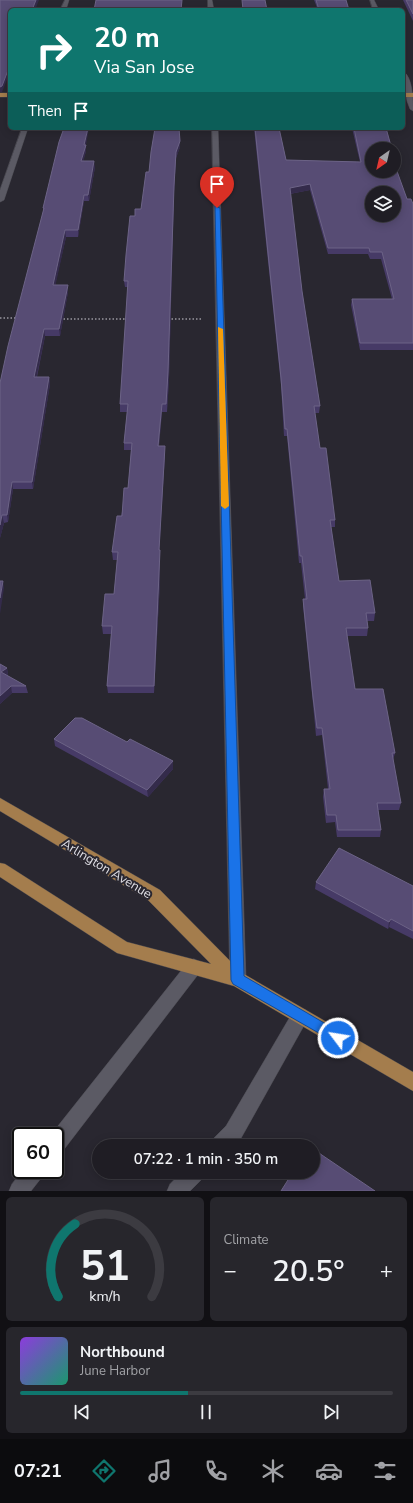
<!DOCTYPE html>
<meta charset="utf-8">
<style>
body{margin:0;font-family:"Nunito Sans",sans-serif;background:#27262c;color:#f1f3f6;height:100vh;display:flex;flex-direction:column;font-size:15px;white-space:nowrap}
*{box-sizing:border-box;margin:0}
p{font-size:13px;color:#a1a2a6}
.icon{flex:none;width:22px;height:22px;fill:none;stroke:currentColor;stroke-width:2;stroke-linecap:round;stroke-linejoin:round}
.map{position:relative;height:1191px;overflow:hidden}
.side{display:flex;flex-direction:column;gap:6px;padding:6px;background:#111014;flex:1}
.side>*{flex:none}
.guide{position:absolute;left:8px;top:8px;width:397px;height:122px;border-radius:6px;box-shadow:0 2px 10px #0003,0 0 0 1px #3c3b41;background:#0f766e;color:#fff;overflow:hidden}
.needle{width:26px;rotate:214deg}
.fabs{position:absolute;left:365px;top:142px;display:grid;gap:8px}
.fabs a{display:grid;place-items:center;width:36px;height:36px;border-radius:50%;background:#1f1d24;box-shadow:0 2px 10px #0003,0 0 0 1px #3c3b41;font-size:20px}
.speed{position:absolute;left:12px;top:1127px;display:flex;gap:8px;font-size:20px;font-weight:700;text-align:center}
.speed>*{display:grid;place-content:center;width:52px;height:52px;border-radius:50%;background:#1f1d24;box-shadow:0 2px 10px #0003,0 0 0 1px #3c3b41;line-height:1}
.speed .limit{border:2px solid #111;border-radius:6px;background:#fff;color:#111}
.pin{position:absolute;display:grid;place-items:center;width:34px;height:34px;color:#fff;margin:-41px -17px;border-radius:50% 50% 50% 0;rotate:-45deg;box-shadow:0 0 4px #0007}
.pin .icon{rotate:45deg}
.me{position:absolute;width:44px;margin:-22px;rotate:301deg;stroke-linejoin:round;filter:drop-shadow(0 0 3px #0008)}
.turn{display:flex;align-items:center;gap:14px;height:84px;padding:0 20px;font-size:18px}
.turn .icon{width:52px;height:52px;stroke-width:2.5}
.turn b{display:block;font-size:28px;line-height:34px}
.then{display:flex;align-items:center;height:38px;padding:0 20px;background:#0003;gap:8px;font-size:15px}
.big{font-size:30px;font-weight:600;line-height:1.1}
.side .tile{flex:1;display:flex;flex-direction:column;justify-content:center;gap:6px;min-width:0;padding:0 14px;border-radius:6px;background:#27262c}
.side .dial{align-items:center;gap:0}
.dial svg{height:104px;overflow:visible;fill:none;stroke:#3c3b41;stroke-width:7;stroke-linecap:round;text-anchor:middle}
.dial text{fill:#f1f3f6;stroke:none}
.song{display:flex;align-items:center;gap:12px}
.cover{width:48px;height:48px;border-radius:6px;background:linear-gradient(135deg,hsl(270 70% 55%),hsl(160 70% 35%))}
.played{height:4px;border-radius:2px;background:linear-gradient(90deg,#0f766e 45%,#3c3b41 45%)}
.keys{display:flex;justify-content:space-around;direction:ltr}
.heat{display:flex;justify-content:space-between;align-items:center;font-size:22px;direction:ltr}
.side .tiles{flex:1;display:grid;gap:6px;grid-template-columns:1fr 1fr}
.tile:last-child{grid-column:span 2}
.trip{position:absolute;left:92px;top:1139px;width:228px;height:40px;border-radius:20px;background:#1f1d24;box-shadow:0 2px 10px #0003,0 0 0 1px #3c3b41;font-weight:600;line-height:40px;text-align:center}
.tab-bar{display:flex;height:64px;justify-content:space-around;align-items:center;background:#0c0c0e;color:#a1a2a6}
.tab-bar .icon{width:28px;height:28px}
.tab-bar .on{color:#0f766e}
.tab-bar b{font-size:18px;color:#f1f3f6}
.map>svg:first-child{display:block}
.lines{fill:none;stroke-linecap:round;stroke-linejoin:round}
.minor-casing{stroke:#47464d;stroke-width:1}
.major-casing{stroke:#47464d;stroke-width:1}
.path{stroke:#7d7b83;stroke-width:2;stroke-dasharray:1.5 2;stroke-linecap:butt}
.minor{fill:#5b5a64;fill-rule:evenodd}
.major{fill:#a47d4d;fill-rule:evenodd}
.wall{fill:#463a66}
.shaded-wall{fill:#342b4b}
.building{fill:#574c74;stroke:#6c6386;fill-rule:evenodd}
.route{fill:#1a73e8;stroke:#114b97}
.slow{fill:#f59e0b}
.labels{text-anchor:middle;stroke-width:4;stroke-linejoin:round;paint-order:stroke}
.near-street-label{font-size:13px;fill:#dfdee4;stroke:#292730}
</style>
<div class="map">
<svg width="413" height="1191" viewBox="0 0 413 1191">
<rect width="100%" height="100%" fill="#292730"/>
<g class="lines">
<defs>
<g id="minor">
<polygon points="65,0 69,0 66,10 60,10"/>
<polygon points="208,0 212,0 214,10 208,10"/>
<polygon points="370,0 374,0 379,10 373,10"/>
<path d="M403,71c10,6 10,29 10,40l-3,-2 -3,-8z"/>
<polygon points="22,128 28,128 4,200 0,202 0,190"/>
<polygon points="212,128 218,128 246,979 244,984 238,987 232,984 230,979"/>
<polygon points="194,959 200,962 202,967 200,972 62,1152 55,1154 55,1136 50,1136 188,962"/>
<polygon points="300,1008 306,1010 309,1016 306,1022 240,1140 233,1146 211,1146 213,1139 226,1126 294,1010"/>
<polygon points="23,1170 44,1170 42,1177 31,1191 9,1191 12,1184"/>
<polygon points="182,1172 204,1172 202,1179 190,1191 167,1191 170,1184"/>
</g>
<g id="major">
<rect x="0" y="93" width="10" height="4"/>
<rect x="403" y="93" width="10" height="4"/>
<polygon points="0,798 160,890 242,973 413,1072 413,1091 234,986 117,953 0,877 0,863 5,864 127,942 211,964 148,900 0,811"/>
</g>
</defs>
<use href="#minor" class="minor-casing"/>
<use href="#major" class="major-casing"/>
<g class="path">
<polyline points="0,318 17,318"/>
<polyline points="60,319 127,319"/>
<polyline points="168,319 201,319"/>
</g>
<use href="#minor" class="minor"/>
<use href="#major" class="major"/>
</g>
<g class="wall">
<polygon points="314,0 346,0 349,10 318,10"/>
<polygon points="403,0 413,0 413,21"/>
<polygon points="254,128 279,128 286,160 360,162 352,128 386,128 391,146 390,149 372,149 397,174 407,199 413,204 413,350 360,350 351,305 352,299 392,299 381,259 370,259 368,254 328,254 310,190 290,194 302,291 320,406 319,413 315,413 320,448 335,520 335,527 331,527 339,581 375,613 374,621 367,621 368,628 367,636 347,636 355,689 395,753 393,760 401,803 399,810 378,810 381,830 380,837 337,837 335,822 326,823 323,797 324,789 328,789 322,735 316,736 313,704 303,606 303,599 305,599 301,563 299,563 287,436 284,436 281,385"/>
<polygon points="86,145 86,151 83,161 95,167 89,201 84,201 78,237 66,237 55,285 68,292 60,336 45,336 37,377 49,377 50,384 33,489 13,489 8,522 4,523 0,538 0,383 43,212 43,208"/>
<polygon points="180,147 176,158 174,192 169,379 167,412 162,412 159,446 165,454 159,550 160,550 160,581 154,693 108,693 107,686 111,634 103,634 102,626 114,594 117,560 113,560 112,552 128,488 131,450 124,450 124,443 127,412 120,412 120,404 128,287 125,287 124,281 135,216 141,209 149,172"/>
<polygon points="7,668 8,675 7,676 26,686 28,693 12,693 0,704"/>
<polygon points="54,739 173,769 148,797 55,746"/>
<polygon points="316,882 413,886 413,939 389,927 388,929 315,889"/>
</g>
<g class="shaded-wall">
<polygon points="36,0 39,0 35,10 32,10"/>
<polygon points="10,65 10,72 2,92 0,92 0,87"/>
<polygon points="88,128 89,128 86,145 86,151 82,167 81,161"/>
<polygon points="180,141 180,147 176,158 174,192 169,379 167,412 174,186 176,152"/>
<polygon points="94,161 95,167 89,201 88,195"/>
<polygon points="310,184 310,190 289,194 290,188"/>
<polygon points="84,195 84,201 78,237 78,230"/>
<polygon points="65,230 66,237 54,292 53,285"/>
<polygon points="68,285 68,292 60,336 59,329"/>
<polygon points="44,329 45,336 35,384 34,377"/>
<polygon points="49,377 50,384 33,489 32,482"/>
<polygon points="162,404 162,412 158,454 158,446"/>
<polygon points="165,446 165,454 159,557 159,550"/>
<polygon points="12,482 13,489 8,522 7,515"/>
<polygon points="2,515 4,523 0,538 0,525"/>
<polygon points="160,550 160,581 154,693 154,686"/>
<polygon points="3,581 4,588 0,614 0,598"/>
<polygon points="7,668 8,675 3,680 1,672"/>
<polygon points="11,686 12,693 0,704 0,696"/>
<polygon points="173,761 173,769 148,797 147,790"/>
<polygon points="391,919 389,927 388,929 389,922"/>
</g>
<g class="building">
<polygon points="0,0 36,0 32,10 10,10 10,65 2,86 0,87"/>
<polygon points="96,0 182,0 181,10 94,10"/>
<polygon points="242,0 265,0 267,10 243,10"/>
<polygon points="316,0 346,0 349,10 319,10"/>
<polygon points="406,0 413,0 413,14"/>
<polygon points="64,128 88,128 84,145 86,145 81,161 94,161 88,195 84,195 78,230 65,230 53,285 68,285 59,329 44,329 34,377 49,377 32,482 12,482 7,515 2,515 0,525 0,383 8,346 44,208 43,208 59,142"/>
<polygon points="155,128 179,128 180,141 176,152 174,186 168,372 166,404 162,404 158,446 165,446 159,550 160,550 159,573 154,686 107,686 112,626 102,626 105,594 114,594 118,552 112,552 117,516 122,516 124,488 128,488 132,443 124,443 128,404 120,404 128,281 124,281 126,255 130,216 135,216 135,209 141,209 146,172 149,172 151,152"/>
<path d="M255,128h24l7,32 75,2 -7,-34h32l5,18h-2l1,3h-18v22h22v-8l13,36h4l2,5v139h-53l-8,-44h42l-12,-47h-12l-1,-4h-41l-18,-64 -20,4 12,103 18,115h-6l6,42h6l9,72h-5l9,61 31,-1 5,33h-9l2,15h-22l9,61h28l12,64h-3l9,50h-24l4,27h-43l-2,-15h-9l-3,-26h6l-8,-61h-5l-4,-31 -10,-98h4l-5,-43h-2l-13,-127h-2l-4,-51zM372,193h22v22h-22z"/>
<polygon points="0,581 3,581 0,598"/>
<polygon points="0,664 7,668 1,672 26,686 11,686 0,696"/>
<polygon points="75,718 82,718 127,742 130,739 173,761 147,790 54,739"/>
<polygon points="339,848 413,886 413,931 391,919 389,922 316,882"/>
<polygon points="313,1149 375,1191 281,1191 293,1172 313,1172"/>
</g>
<polygon class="route" points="215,206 220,208 244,976 343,1034 344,1038 343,1042 338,1044 233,984 231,980"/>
<polygon class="slow" points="218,327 223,329 229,506 225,509 221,506"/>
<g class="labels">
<g class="near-street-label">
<text transform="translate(107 868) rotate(31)" y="5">Arlington Avenue</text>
</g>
</g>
</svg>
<div class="fabs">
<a><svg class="needle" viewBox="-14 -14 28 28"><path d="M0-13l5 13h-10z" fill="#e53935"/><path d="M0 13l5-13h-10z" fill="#a1a2a6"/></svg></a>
<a><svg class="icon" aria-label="layers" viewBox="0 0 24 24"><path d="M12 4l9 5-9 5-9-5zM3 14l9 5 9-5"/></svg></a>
</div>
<div class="speed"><div class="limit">60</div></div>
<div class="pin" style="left:217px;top:208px;background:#d93025"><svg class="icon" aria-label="arrive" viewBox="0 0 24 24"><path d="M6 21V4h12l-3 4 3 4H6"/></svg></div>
<svg class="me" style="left:338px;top:1038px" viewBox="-20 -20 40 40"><circle r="17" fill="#1a73e8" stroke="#fff" stroke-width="3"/><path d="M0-11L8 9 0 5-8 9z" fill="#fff"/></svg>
<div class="trip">07:22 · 1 min · 350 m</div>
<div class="guide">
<div class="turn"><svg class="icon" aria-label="right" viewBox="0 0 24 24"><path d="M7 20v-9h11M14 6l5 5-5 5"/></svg><div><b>20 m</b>Via San Jose</div></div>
<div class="then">Then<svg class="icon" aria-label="arrive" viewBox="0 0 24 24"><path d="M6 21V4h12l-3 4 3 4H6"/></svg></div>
</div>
</div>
<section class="side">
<div class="tiles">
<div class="tile dial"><svg viewBox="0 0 100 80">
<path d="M14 69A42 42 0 1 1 86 69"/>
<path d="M14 69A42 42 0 0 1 27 13" stroke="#0f766e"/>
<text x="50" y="56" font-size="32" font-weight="700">51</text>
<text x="50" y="72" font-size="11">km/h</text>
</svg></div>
<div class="tile"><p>Climate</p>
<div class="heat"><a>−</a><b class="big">20.5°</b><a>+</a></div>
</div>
<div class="tile">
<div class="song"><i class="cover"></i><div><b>Northbound</b><p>June Harbor</p></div></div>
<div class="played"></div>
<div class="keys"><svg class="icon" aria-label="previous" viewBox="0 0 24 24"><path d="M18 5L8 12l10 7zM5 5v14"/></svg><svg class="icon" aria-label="pause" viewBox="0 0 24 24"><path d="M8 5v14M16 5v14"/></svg><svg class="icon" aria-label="next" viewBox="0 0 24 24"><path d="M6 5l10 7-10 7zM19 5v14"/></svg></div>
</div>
</div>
</section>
<nav class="tab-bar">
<b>07:21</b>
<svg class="icon on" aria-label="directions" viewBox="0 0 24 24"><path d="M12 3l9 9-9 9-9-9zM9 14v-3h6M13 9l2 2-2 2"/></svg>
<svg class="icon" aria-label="music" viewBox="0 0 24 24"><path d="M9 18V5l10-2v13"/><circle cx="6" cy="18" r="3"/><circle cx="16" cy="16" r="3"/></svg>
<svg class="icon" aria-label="phone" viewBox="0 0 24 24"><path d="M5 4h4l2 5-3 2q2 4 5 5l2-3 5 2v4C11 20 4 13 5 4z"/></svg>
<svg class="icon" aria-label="climate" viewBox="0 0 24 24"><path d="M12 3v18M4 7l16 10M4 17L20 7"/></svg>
<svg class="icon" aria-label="car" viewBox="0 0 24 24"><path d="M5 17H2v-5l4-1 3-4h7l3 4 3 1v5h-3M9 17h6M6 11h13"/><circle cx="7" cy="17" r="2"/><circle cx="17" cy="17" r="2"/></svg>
<svg class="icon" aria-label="filters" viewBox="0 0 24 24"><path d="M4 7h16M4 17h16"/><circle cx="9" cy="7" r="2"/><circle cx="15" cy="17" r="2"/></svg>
</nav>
